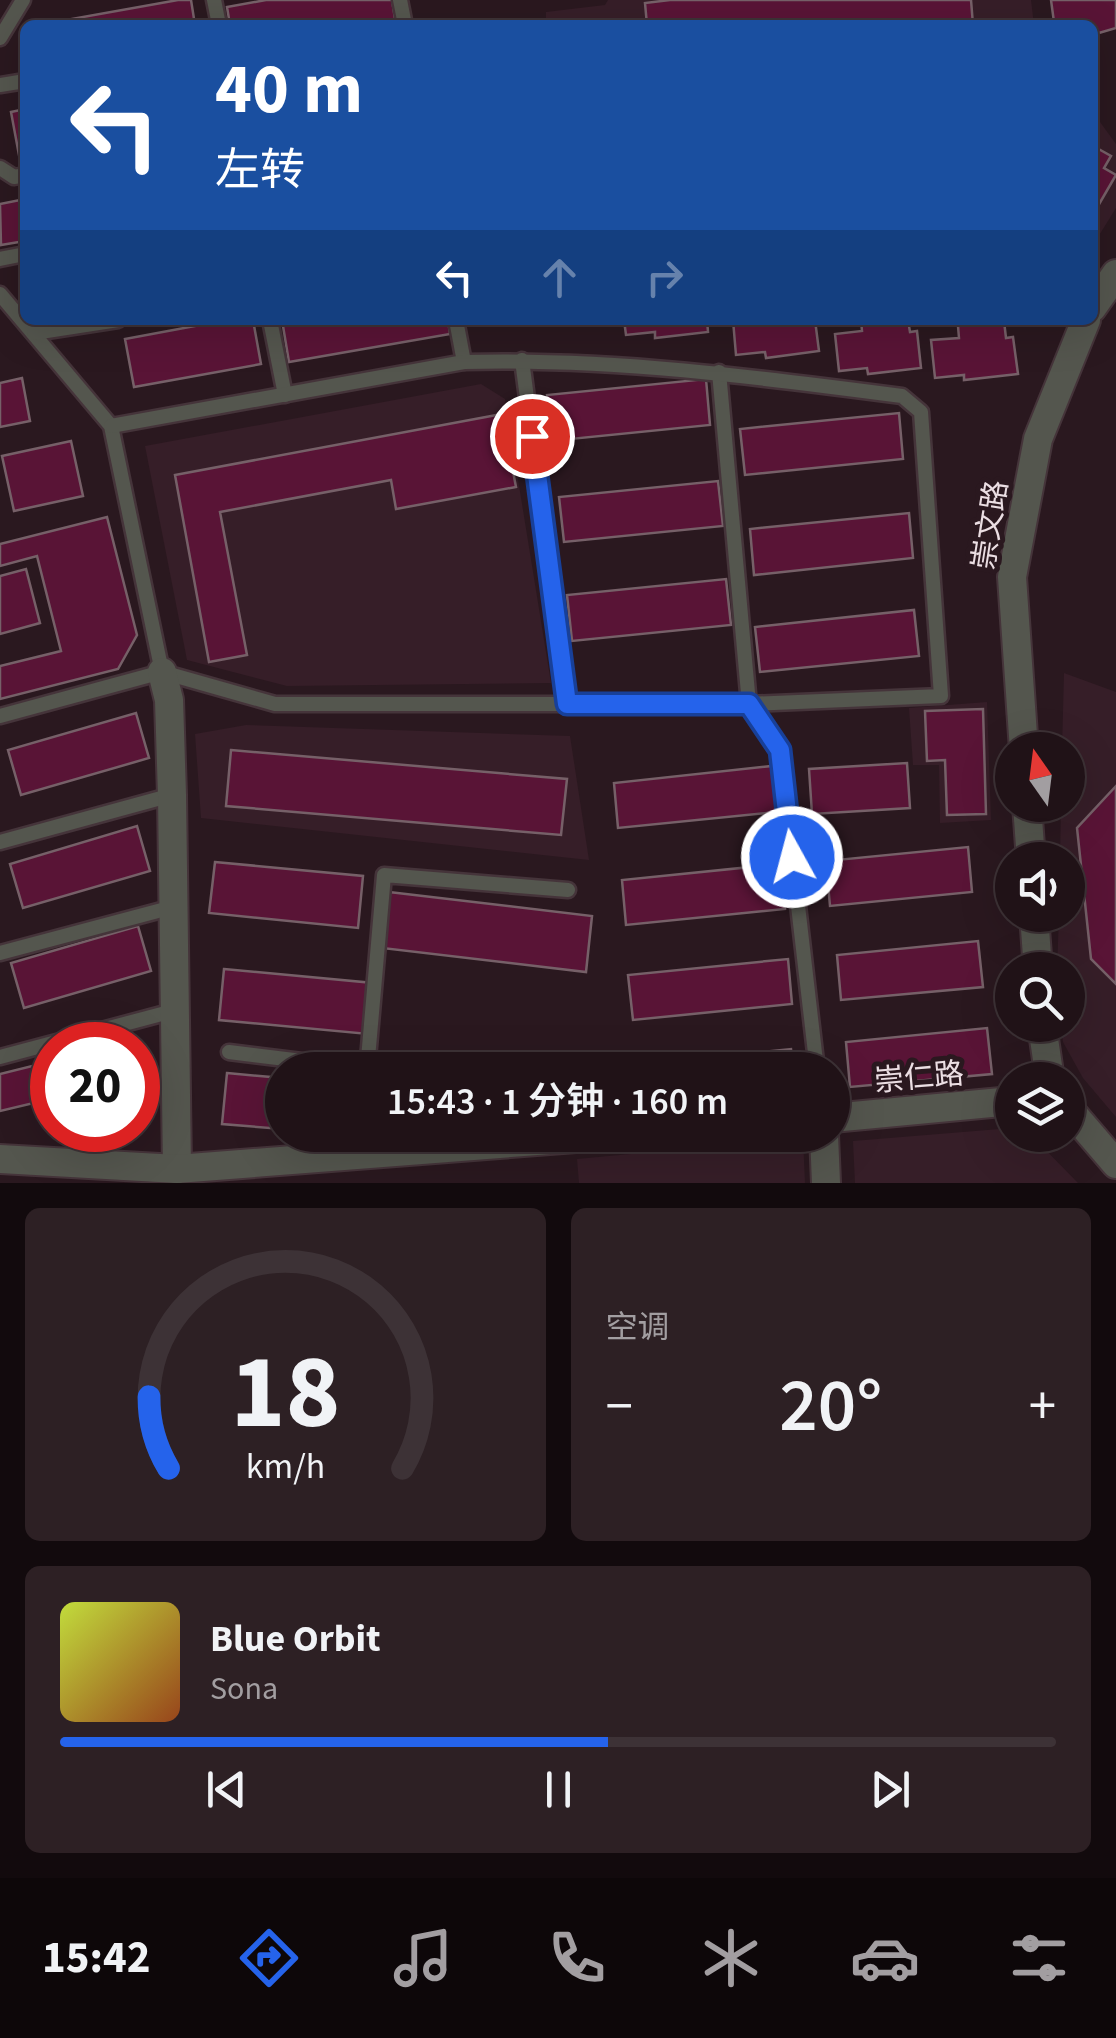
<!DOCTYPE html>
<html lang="zh">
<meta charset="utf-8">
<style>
body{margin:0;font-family:"Source Sans 3","Noto Sans SC",sans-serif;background:#2d2024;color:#f1f3f6;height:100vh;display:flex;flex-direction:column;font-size:38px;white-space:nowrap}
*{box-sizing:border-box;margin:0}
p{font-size:32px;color:#a29ea1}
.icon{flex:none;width:55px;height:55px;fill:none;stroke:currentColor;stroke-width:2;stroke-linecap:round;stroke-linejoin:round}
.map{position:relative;height:1183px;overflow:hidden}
.drawer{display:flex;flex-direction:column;gap:25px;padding:25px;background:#120a0d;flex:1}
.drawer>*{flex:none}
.banner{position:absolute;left:20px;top:20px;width:1078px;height:305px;border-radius:15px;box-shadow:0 10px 40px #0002,0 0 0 2px #3d3236;background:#1a4fa0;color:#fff;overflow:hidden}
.needle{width:65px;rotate:346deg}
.buttons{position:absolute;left:995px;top:732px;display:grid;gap:20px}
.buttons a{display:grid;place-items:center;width:90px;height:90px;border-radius:50%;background:#201217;box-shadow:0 10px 40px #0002,0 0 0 2px #3d3236;font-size:50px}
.speed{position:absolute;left:30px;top:1022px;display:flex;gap:20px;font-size:50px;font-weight:700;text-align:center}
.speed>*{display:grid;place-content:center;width:130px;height:130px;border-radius:50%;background:#201217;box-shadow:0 10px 40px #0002,0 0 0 2px #3d3236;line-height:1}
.speed .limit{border:15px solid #d22;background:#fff;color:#111}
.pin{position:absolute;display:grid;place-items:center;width:85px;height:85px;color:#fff;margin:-42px;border:5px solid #fff;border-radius:50%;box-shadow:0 2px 10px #0007}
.me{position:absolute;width:110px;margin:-55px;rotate:353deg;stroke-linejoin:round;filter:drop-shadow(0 0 8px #0008)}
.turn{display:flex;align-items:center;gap:35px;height:210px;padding:0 30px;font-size:45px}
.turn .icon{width:130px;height:130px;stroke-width:2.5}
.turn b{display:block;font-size:70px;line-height:85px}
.lanes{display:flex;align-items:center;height:95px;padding:0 30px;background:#0003;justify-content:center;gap:50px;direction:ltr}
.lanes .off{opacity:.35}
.big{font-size:75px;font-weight:600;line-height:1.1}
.drawer .widget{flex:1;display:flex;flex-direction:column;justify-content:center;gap:15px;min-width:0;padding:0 35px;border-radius:15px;background:#2d2024}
.drawer .dial{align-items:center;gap:0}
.dial svg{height:260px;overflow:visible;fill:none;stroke:#3d3236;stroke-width:7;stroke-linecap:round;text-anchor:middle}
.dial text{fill:#f1f3f6;stroke:none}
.song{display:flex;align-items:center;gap:30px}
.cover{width:120px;height:120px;border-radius:15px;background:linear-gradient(135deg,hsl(70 70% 55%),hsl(20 70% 35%))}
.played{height:10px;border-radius:5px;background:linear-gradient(90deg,#2563eb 55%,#3d3236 55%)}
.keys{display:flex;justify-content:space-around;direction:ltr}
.heat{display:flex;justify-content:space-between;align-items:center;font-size:55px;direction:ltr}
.drawer .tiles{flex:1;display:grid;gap:25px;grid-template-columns:1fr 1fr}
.widget:last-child{grid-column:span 2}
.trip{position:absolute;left:265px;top:1052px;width:585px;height:100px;border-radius:50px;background:#201217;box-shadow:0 10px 40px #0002,0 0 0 2px #3d3236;font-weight:600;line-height:100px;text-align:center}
.dock{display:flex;height:160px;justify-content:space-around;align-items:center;background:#0d0709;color:#a29ea1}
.dock .icon{width:70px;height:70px}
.dock .current{color:#2563eb}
.dock b{font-size:45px;color:#f1f3f6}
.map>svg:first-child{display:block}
.built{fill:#361e28}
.building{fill:#591436;stroke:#766068;stroke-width:2.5}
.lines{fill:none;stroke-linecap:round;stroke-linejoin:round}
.service-casing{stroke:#45343a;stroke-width:19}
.minor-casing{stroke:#45343a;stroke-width:32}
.service{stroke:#54564e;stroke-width:14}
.minor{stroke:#54564e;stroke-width:28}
.route-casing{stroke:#184099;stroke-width:25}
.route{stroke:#2563eb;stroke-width:18}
.labels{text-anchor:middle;stroke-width:10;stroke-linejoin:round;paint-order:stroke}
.street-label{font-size:30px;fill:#ebdee3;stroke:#2a181f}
</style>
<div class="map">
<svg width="1116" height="1183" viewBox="0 0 1116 1183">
<rect width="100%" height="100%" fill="#2a181f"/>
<g class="built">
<polygon points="608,0 1031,0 1034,25 546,25 546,12 605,5"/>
<polygon points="1092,111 1116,144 1116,208 1093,245"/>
<polygon points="481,384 505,399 551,683 287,686 187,660 145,446"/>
<polygon points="1064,673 1116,692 1116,1117 1083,1078 1063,1042 1061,1025 1068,1025 1068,970 1057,970 1059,915 1068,915 1068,860 1060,860 1061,805 1068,805 1068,750 1062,750"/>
<polygon points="987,702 991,820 940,823 939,765 913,765 909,708"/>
<polygon points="246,725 570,736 589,860 201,818 195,734"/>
<polygon points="1012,1128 1012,1135 1031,1135 1078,1183 855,1183 853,1141"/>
<polygon points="803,1138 805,1183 579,1183 577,1159"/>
</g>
<g class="building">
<polygon points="178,0 191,0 195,25 66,25 66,20"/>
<polygon points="266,0 392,0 396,25 230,25 227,7"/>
<polygon points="670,0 971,0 973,25 647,25 645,3"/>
<polygon points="1051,0 1116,0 1116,28 1092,35 1092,25 1054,22"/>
<polygon points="25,109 25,153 19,155 11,112"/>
<polygon points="1095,147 1111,156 1104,168 1116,175 1098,206 1092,203"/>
<polygon points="25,199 25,241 1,245 0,204"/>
<polygon points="227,320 253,320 261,364 134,387 125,339"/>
<polygon points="282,320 448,320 450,334 289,362"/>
<polygon points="624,320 707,320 708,332 655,338 655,332 626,335"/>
<polygon points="733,320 815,320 819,351 766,358 765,352 736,355"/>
<polygon points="861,320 908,320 910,332 917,331 921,368 868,374 867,368 839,371 835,334 862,331"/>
<polygon points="1004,321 1006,338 1013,337 1018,374 964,380 964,375 935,378 931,340 959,338 958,326"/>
<polygon points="22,378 30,421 0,427 0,383"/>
<polygon points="706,379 710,425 551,441 547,395"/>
<polygon points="899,413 903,459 745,475 740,429"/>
<polygon points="502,414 516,487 396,509 391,480 220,512 247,655 209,662 175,475"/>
<polygon points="71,441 83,496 14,511 2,456"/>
<polygon points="718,481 723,526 564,542 559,497"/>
<polygon points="909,513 913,558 754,575 750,529"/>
<polygon points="107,517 137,635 118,669 0,699 0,666 61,651 37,556 0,566 0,544"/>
<polygon points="26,569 40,623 0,634 0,576"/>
<polygon points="726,579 731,625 572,641 567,595"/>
<polygon points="914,610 919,656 760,672 755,627"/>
<polygon points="983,709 986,814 947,815 945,760 927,761 925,711"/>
<polygon points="136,713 149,758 21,795 8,750"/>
<polygon points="231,750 567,779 561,835 226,806"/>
<polygon points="907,763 910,808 812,814 809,769"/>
<polygon points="772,766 777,812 618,828 614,783"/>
<polygon points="1116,786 1116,984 1091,959 1077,828"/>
<polygon points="137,826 150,871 23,908 10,864"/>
<polygon points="968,847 972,892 830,906 826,861"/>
<polygon points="215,862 363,876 358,928 209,913"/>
<polygon points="780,864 785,909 626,925 622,880"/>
<polygon points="389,892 592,916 586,972 382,948"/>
<polygon points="138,926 151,971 24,1008 11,963"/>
<polygon points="978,941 983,987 841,1000 837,955"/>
<polygon points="788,959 792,1004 633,1020 628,975"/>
<polygon points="224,969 373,983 368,1034 219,1020"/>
<polygon points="987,1028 992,1074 850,1087 846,1042"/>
<polygon points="137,1039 149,1087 138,1090 138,1045 115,1045"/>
<polygon points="791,1049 793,1070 633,1070 633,1065"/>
<polygon points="603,1053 605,1070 455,1070"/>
<polygon points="52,1061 52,1112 45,1113 42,1101 0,1111 0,1074"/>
<polygon points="227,1073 282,1078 282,1129 222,1124"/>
</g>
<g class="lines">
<defs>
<g id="service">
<polyline points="214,0 219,25"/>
<polyline points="400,0 405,25"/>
<polyline points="0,38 23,0"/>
<polyline points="0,85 25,81"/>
<polyline points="0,168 14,177 25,175"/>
<polyline points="0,259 25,254"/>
<polyline points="0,294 111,426 162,672"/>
<polyline points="270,320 285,395"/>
<polyline points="456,320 464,362"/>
<polyline points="34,333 118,320"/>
<polyline points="522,360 567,703"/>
<polyline points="719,372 749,704 780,750 817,1070"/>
<path d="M0,716l162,-44 113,32h474l192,-8 -20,-284 -19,-16c-145,-19 -291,-38 -438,-34l-353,64"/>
<polyline points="0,842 172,795"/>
<polyline points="0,953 173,907"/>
<polyline points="229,1052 367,1069"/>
<polyline points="0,1057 173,1011"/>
<polyline points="367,1070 384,875 568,890"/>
<polyline points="360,1155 361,1135"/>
</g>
<g id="minor">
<polyline points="1092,308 1116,274"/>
<polyline points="162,672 169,700 172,795 177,1169"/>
<polyline points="1024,750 1012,577 1038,439 1086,320"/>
<polyline points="1027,805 1031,860"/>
<polyline points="1034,915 1038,970"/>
<polyline points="1042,1025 1050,1080"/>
<polyline points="1068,1108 1116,1164"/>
<polyline points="832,1118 1012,1101"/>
<polyline points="824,1135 826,1183"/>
<polyline points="0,1159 177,1169 615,1135"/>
</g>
</defs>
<use href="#service" class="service-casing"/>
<use href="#minor" class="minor-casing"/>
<use href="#service" class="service"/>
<use href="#minor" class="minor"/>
</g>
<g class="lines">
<defs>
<polyline id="route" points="532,436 567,704 749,704 780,750 792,857"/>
</defs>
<use href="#route" class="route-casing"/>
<use href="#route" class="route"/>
</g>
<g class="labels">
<g class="street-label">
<text transform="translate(990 525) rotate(-81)" y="10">崇文路</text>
<text transform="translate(919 1077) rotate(-5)" y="10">崇仁路</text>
</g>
</g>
</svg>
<div class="buttons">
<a><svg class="needle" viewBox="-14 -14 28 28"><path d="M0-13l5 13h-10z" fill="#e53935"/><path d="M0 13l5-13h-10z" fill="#a29ea1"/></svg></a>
<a><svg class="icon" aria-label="sound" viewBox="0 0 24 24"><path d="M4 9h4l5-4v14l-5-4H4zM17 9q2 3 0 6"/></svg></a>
<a><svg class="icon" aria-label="search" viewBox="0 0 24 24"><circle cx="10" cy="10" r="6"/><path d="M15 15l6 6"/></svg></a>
<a><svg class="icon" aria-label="layers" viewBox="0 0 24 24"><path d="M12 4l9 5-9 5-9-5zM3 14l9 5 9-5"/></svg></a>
</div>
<div class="speed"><div class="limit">20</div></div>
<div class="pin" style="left:532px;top:436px;background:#d93025"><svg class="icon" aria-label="arrive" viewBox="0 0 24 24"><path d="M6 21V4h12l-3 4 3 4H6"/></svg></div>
<svg class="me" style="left:792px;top:857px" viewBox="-20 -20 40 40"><circle r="17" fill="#2563eb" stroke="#fff" stroke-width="3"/><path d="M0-11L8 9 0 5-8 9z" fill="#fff"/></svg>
<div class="trip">15:43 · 1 分钟 · 160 m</div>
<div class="banner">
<div class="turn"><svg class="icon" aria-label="left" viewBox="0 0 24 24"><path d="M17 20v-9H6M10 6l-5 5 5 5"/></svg><div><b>40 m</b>左转</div></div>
<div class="lanes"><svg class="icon" aria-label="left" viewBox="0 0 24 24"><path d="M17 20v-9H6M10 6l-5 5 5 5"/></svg><svg class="icon off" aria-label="ahead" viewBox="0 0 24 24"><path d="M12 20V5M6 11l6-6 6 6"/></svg><svg class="icon off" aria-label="right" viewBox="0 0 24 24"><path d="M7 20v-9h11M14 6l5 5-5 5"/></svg></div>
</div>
</div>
<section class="drawer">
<div class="tiles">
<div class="widget dial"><svg viewBox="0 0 100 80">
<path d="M14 69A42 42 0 1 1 86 69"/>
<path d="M14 69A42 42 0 0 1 8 47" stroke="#2563eb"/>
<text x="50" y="56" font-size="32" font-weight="700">18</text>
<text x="50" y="72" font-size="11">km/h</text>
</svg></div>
<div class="widget"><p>空调</p>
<div class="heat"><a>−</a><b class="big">20°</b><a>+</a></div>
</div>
<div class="widget">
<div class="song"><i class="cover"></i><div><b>Blue Orbit</b><p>Sona</p></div></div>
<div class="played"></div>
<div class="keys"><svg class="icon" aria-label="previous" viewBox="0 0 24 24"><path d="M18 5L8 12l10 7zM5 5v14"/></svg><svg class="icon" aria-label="pause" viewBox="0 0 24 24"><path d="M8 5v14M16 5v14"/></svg><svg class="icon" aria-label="next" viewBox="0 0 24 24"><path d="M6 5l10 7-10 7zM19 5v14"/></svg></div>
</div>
</div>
</section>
<nav class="dock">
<b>15:42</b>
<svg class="icon current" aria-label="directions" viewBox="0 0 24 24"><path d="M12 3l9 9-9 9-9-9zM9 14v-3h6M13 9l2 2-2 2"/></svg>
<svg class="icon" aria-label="music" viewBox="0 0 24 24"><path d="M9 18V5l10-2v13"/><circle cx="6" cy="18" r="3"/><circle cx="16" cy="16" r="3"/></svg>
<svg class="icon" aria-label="phone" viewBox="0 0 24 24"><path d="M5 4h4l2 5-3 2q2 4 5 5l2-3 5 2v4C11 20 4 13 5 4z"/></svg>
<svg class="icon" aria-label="climate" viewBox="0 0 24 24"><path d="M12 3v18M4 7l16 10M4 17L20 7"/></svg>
<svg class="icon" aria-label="car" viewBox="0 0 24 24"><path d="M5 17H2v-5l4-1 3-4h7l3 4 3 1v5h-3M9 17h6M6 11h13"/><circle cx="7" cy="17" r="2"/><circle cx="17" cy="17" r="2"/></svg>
<svg class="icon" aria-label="filters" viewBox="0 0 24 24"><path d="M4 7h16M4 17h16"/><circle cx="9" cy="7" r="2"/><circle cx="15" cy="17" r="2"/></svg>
</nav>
